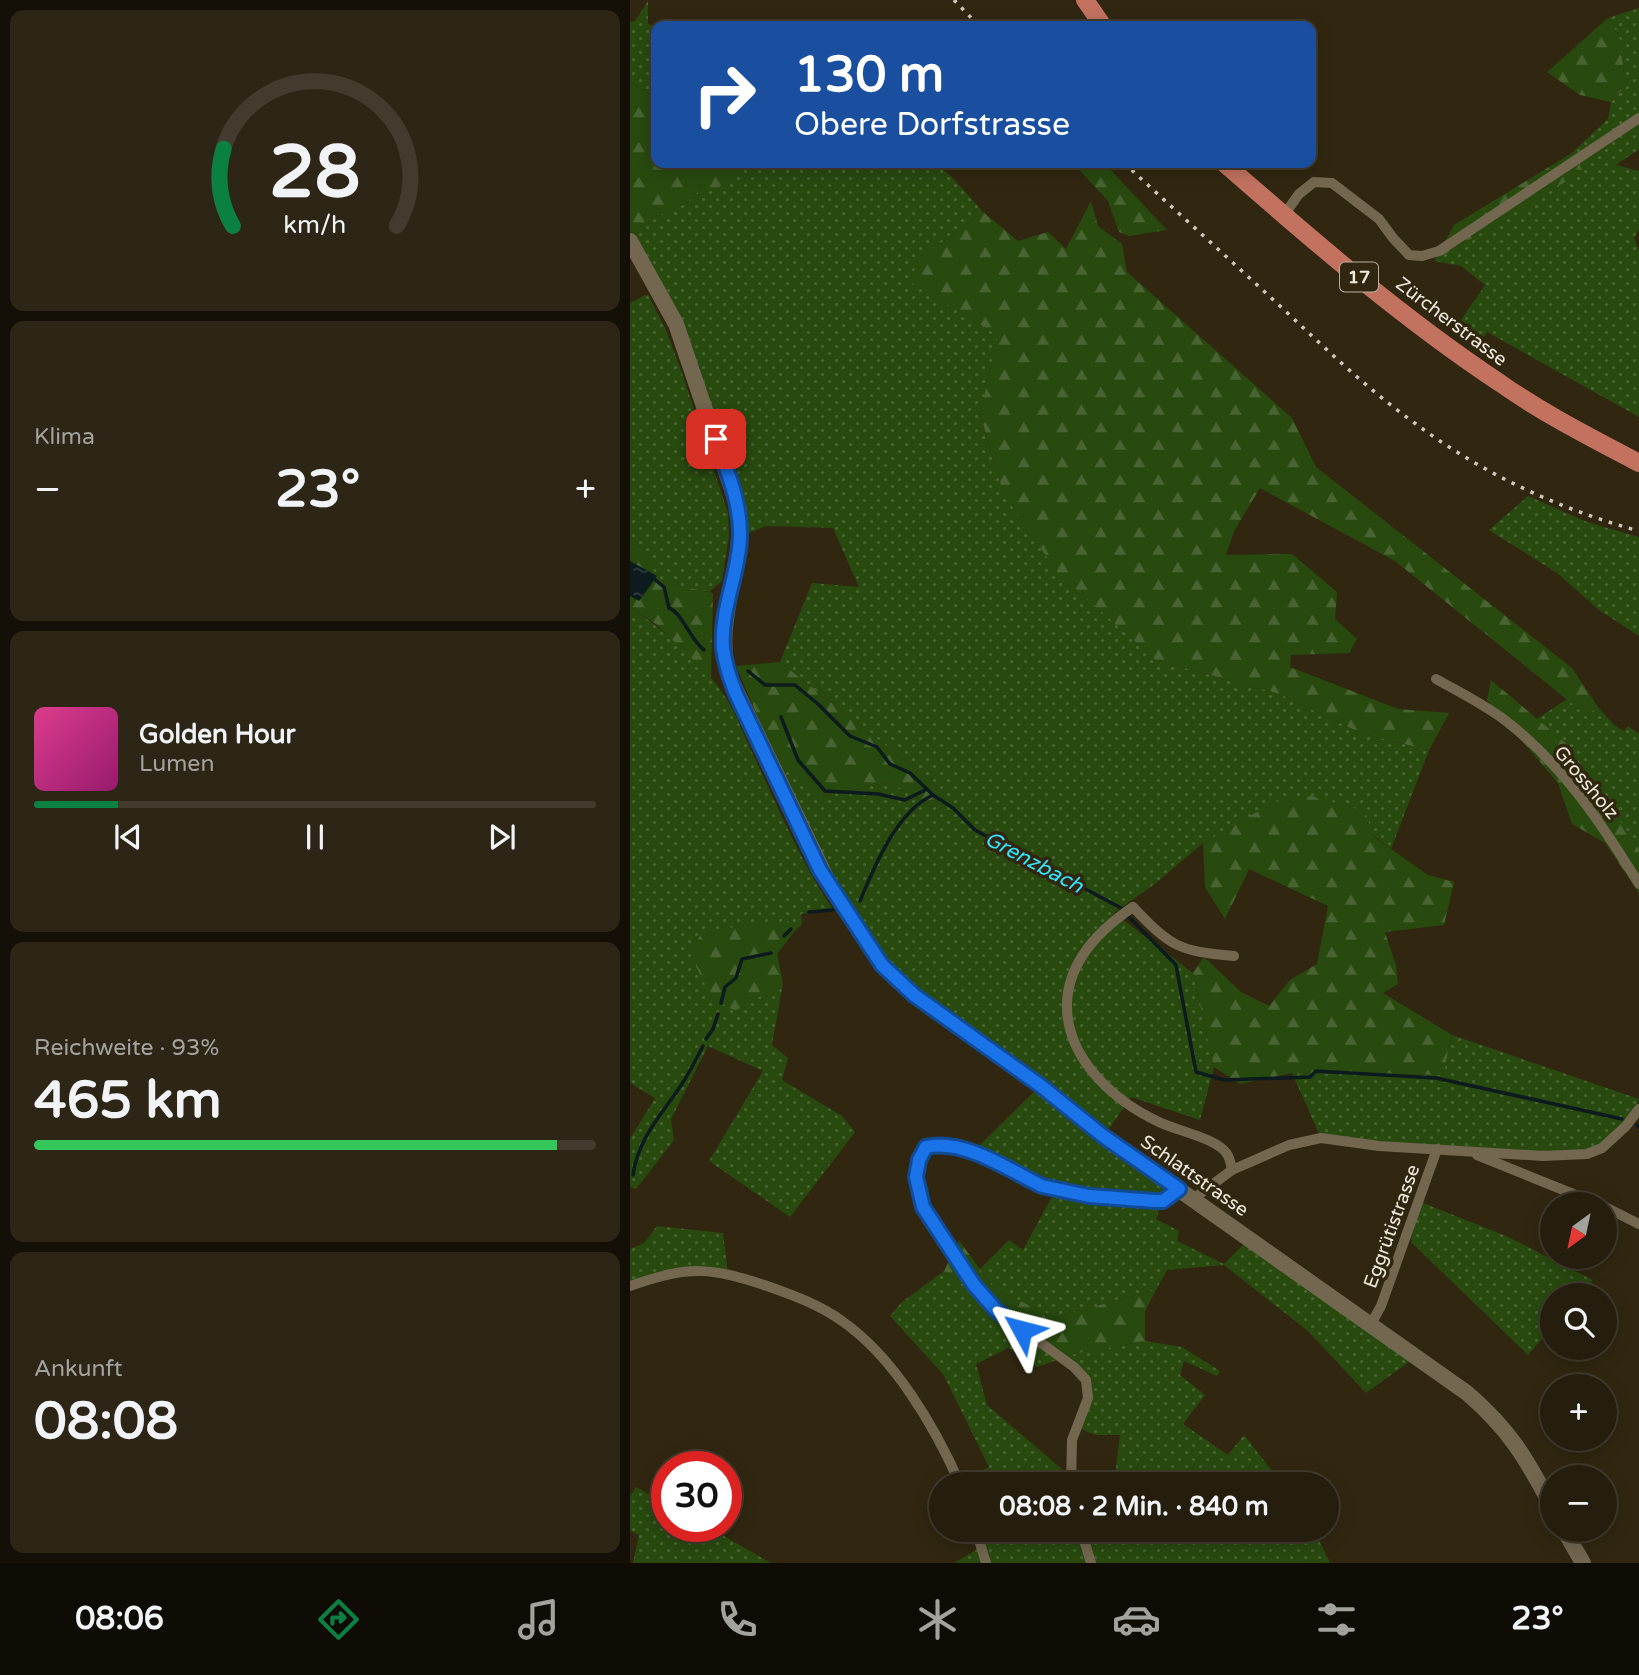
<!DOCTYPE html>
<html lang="de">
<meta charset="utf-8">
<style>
body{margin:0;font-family:"Varela Round",sans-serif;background:#2d2616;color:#f1f3f6;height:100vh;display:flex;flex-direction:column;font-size:26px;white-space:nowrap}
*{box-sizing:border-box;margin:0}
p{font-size:23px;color:#a3a29d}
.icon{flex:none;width:38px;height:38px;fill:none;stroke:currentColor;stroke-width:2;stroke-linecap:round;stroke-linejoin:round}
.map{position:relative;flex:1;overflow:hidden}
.details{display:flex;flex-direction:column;gap:10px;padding:10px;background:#141007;width:630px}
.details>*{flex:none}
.hud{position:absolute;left:21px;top:21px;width:665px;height:147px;border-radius:14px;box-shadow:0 4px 18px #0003,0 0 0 2px #423b2e;background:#1a4fa0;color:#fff;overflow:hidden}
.needle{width:46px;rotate:213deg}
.controls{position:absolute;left:910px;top:1192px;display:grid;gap:14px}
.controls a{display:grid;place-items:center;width:77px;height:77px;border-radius:50%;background:#251d0d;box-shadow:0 4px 18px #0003,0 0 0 2px #423b2e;font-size:35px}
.speed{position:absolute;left:21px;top:1451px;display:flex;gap:14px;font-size:35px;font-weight:700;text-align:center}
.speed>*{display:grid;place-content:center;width:91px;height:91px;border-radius:50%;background:#251d0d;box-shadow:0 4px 18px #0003,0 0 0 2px #423b2e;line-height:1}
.speed .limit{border:10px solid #d22;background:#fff;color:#111}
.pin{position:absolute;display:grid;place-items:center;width:60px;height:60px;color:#fff;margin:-30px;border-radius:14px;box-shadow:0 4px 10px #0006}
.me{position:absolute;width:77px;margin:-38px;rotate:308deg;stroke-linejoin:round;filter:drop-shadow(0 0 5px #0008)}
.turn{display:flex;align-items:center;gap:24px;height:147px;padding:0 28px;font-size:32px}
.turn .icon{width:91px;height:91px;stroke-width:2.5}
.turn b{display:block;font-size:49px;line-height:60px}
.big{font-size:52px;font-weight:700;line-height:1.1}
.details .tile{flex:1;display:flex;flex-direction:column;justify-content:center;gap:10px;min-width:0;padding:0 24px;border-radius:14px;background:#2d2616}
.details .dial{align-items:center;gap:0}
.dial svg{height:182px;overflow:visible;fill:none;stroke:#423b2e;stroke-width:7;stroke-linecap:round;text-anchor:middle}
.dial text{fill:#f1f3f6;stroke:none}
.song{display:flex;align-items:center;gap:21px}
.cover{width:84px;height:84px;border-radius:10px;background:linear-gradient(135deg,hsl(330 70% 55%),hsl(320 70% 35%))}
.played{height:7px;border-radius:4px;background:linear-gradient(90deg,#0b8043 15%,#423b2e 15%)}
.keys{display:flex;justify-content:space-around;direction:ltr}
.heat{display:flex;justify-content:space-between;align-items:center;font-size:38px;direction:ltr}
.charge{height:10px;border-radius:5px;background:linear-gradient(90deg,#34c759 93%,#423b2e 0)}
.trip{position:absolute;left:299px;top:1472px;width:410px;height:70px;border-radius:35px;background:#251d0d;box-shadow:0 4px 18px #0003,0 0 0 2px #423b2e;font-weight:700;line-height:70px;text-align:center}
.dock{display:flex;height:112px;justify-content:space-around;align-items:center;background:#0f0c05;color:#a3a29d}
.dock .icon{width:49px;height:49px}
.dock .current{color:#0b8043}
.dock b{font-size:32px;color:#f1f3f6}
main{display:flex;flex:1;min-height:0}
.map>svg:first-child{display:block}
.grass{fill:url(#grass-dots)}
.forest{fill:url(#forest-firs)}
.water{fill:url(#water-ripples)}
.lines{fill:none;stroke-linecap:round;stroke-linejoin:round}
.stream{stroke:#0c1b1e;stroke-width:3.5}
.street{stroke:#736750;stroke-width:10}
.secondary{stroke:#736750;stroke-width:16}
.primary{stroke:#c37260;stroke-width:18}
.rail{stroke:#cfc8b9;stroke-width:3.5;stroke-dasharray:3.5 7;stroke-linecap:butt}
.route-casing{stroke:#114b97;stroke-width:18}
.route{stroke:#1a73e8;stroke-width:12}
.labels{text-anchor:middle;stroke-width:7;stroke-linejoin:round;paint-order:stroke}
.shield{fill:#312711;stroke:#b6af9e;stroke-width:2}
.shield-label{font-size:18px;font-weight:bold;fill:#efe9db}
.street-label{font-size:19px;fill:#efe9db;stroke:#312711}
.water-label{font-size:21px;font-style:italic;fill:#33e5ff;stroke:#312711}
</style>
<main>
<section class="details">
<div class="tile dial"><svg viewBox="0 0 100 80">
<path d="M14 69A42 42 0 1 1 86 69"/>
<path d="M14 69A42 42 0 0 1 10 35" stroke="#0b8043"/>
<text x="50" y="56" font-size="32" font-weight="700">28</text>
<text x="50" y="72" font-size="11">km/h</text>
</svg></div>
<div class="tile"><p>Klima</p>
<div class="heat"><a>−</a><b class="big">23°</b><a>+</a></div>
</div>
<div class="tile">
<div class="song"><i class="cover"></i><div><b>Golden Hour</b><p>Lumen</p></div></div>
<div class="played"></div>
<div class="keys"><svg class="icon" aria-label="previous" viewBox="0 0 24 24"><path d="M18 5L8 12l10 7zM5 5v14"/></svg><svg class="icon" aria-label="pause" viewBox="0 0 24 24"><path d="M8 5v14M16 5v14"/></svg><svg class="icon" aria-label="next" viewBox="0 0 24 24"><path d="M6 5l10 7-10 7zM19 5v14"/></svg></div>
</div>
<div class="tile"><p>Reichweite · 93%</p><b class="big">465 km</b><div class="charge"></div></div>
<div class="tile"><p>Ankunft</p><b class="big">08:08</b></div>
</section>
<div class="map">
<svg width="1009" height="1563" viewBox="0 0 1009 1563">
<defs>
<pattern id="grass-dots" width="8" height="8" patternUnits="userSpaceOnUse" patternTransform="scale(1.75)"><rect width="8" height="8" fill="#284a0f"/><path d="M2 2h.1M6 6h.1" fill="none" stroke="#486431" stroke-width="1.8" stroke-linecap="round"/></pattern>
<pattern id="forest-firs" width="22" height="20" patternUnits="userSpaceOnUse" patternTransform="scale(1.75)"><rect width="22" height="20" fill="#284a0f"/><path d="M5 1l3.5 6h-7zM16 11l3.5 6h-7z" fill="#486431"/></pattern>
<pattern id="water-ripples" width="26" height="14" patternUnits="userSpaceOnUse" patternTransform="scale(1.75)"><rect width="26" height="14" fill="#0c1b1e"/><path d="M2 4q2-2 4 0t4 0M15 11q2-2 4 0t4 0" fill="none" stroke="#303c3e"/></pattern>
</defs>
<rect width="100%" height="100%" fill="#312711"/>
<g class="grass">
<polygon points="18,1 18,24 26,28 26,98 0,82 0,22 5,21"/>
<polygon points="1009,8 1009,149 986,165 1009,171 1009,229 1004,238 1009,250 1009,417 857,332 847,348 822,333 855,285 831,266 804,261 952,171 942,153 978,119 981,102 996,85 988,30 978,18"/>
<polygon points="105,163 305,163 322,177 353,212 293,256 279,281 368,335 350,415 374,495 526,660 650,694 733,734 799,750 761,849 744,836 573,843 526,883 484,913 563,973 584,1067 570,1120 501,1097 474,1136 549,1189 533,1201 526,1219 549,1231 547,1241 594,1264 620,1238 787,1356 736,1393 678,1331 594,1265 537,1270 526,1290 425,1317 364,1289 350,1269 379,1240 393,1250 425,1191 347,1154 350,1145 411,1085 284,995 229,932 145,757 193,796 260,782 303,808 316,793 150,662 182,583 229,587 203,528 136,526 116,534 113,508 3,236 30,215 57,203 72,187"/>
<polygon points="15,295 18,295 36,330 52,373 98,513 99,536 92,581 79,592 27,581 15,549 0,543 0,303"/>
<polygon points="898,496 957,522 1009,537 1009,636 969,610 927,573 859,530"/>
<path d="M0,607c35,24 78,59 99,96 9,15 15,33 23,49 25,53 48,109 80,156l-31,6 1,10 -8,8 -7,-11 -53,90 49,-28 -11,62 16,13 -6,22 60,36 13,16 -65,85 -81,-56 54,-90 -55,-25 -37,73 3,21 -38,49 -6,-2v-48l25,-41 -25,-15z"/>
<polygon points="937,699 956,715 968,707 984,725 994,731 998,726 1009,734 1009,849 938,745 907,719"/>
<path d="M822,1035l187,64c-5,25 -33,40 -52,55l-266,-16 -29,-65 151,2z"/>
<polygon points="788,1201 876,1236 963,1280 950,1295 922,1295 922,1327 898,1355 782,1243 779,1227"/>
<polygon points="27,1226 93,1233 98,1274 82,1271 0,1286 0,1249 14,1243"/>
<polygon points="314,1271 438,1355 515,1341 552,1347 590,1371 587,1376 554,1361 550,1375 575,1395 553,1424 598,1455 614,1435 652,1484 484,1484 490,1435 465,1435 447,1427 451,1419 456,1380 444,1367 438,1356 407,1367 378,1348 346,1364 357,1405 441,1477 441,1484 330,1484 329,1481 359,1467 313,1374 260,1316 272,1302"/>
<polygon points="6,1487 37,1504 37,1526 76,1526 141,1563 3,1563 9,1535 0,1531 0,1496"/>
<polygon points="346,1530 684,1530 700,1563 324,1563 351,1547"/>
</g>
<g class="forest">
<polygon points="978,18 988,30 996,85 981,102 950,95 917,72"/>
<polygon points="0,82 26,98 26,163 106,164 102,175 87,189 72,187 57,203 30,215 3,236 0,231"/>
<polygon points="942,153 953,171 804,261 824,225"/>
<polygon points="443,163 474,163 537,230 499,236 489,232 478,201"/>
<polygon points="461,201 468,226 492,244 497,272 662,418 686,467 942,668 968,707 956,715 765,561 630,488 604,531 596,555 662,554 707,592 705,619 727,639 719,653 661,655 660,667 768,709 819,713 799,750 733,734 650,694 526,660 428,573 374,495 350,414 368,335 278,281 293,256 353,212 388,241 418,232 436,249"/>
<polygon points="0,543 15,549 28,581 83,593 81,677 27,625 0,607"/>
<polygon points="150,662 316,793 303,808 260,782 192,796 145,757 106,666"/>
<polygon points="861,680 938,745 1009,849 1009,893 975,843 942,824 928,783 857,700"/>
<polygon points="681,796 735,811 744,837 798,875 824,882 814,925 755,932 766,965 768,984 753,993 822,1035 813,1075 662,1073 610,1084 584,1067 563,973 574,957 611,992 639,1006 660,980 687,964 698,906 619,869 595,919 575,887 573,843 644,802"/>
<polygon points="158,921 164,932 147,954 153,983 105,1011 81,997 61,956 72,931"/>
<polygon points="329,1240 364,1289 425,1317 526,1290 515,1311 515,1341 438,1355 314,1271"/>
</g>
<polygon class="water" points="0,561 27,576 9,601 0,596"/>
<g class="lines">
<g class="stream">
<path d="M23,578l11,9 5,21c13,5 21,31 35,42"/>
<polyline points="118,671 135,685 165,685 188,704 220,736 247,747 260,764 280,773 303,795"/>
<polyline points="151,717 168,760 195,791 248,794 275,800 297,789"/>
<path d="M230,901c14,-34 37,-90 73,-106l20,13 22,22 146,78"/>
<polyline points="179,912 203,910"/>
<polyline points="498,916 546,965 566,1072 594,1080 680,1077 686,1071 806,1078 992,1119"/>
<polyline points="154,936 161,929"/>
<polyline points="91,1003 95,987 106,978 112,959 141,953"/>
<polyline points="76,1039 83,1029 88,1014"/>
<polyline points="1007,1125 1009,1127"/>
<path d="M3,1175c5,-37 29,-61 49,-91 8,-12 14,-25 21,-38"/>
</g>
<g class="street">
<polyline points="654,215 669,194 684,182 702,183 749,219 763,238 779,255 792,256 809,251 1009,118"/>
<path d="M806,679c23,13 49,26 70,42 56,43 96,103 133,163"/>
<polyline points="847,1155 968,1204"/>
<path d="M602,1170c-1,-5 -2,-12 -5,-16 -10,-16 -50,-23 -68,-32 -45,-21 -92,-63 -92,-116 0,-43 32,-76 66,-99 38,40 45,44 101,49"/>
<polyline points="563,1199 602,1170 659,1145 691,1138 749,1146 913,1156 957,1154 972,1148 996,1126 1009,1109"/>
<polyline points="975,1207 1009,1224"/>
<path d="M0,1286c61,-21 80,-19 140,1 25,9 50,18 72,34 52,36 93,106 118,163"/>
<polyline points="741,1324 751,1306 807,1149"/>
<path d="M441,1484l1,-44 16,-42 -2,-18 -12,-13 -78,-57 -22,-25 -51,-78 -7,-30 3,-17 7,-13c37,-9 83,23 116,40l47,9 66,5h8l16,-12"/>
<polyline points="346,1530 356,1563"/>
<polyline points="451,1530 461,1563"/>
</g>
<g class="secondary">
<path d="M0,241l46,83 62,183c9,58 -26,112 -9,169l102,212 51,77 15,15 17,15 127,91 62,50 364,257c43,37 59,65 85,114"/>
<polyline points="934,1530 953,1563"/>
</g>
<g class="primary">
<polyline points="455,0 473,26"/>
<path d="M594,163c88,77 178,155 276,220 44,31 92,55 139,80"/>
</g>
<g class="rail">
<polyline points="324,0 349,26"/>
<path d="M494,163c52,48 104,95 156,143 44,41 87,83 136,118 67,50 143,85 223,107"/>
</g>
</g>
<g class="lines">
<defs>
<path id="route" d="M86,439c11,32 25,64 24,98 -1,37 -20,73 -17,111 2,16 7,31 13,46l84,176 62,95 32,30 127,91 62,50 76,53 -16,12h-8l-66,-5 -47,-10c-33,-16 -79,-48 -116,-39l-7,13 -3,17 7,30 51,78 22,25 26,20"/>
</defs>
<use href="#route" class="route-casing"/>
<use href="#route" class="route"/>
</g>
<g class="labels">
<rect class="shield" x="710" y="262.5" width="38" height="29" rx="5"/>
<g class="shield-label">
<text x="729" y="283">17</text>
</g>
<g class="street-label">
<text transform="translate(822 321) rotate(37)" y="7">Zürcherstrasse</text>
<text transform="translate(957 782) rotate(50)" y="7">Grossholz</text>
<text transform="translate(565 1175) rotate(35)" y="7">Schlattstrasse</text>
<text transform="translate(761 1226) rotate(-70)" y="7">Eggrütistrasse</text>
</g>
<g class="water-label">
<text transform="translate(404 862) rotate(28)" y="7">Grenzbach</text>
</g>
</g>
</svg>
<div class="controls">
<a><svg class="needle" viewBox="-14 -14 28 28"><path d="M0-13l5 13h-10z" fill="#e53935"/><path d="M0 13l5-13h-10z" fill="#a3a29d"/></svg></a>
<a><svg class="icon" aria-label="search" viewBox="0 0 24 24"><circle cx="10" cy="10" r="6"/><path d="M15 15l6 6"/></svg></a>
<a>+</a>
<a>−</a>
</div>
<div class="speed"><div class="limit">30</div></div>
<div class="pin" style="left:86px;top:439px;background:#d93025"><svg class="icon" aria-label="arrive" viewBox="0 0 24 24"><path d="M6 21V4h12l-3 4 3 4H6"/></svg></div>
<svg class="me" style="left:392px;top:1330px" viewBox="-20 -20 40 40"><path d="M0-17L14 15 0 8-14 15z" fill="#1a73e8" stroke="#fff" stroke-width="4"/></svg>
<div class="trip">08:08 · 2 Min. · 840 m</div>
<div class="hud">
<div class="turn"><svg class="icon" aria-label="right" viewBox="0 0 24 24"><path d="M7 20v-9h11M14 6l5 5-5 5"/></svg><div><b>130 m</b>Obere Dorfstrasse</div></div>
</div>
</div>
</main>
<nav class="dock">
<b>08:06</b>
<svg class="icon current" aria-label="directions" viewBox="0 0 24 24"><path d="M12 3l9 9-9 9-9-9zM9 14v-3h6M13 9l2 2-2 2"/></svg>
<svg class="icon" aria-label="music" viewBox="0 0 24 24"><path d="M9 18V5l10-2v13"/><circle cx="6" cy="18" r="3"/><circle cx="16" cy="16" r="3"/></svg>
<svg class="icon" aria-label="phone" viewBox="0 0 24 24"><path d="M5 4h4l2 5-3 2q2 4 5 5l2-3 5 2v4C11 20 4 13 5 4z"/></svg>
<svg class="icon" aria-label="climate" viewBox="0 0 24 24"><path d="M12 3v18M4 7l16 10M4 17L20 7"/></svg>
<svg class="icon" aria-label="car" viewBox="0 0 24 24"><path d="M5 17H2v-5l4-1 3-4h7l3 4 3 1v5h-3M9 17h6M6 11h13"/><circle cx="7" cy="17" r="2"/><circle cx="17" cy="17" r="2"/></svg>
<svg class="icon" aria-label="filters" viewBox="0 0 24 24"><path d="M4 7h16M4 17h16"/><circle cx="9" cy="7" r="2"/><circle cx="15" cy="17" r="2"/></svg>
<b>23°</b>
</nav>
